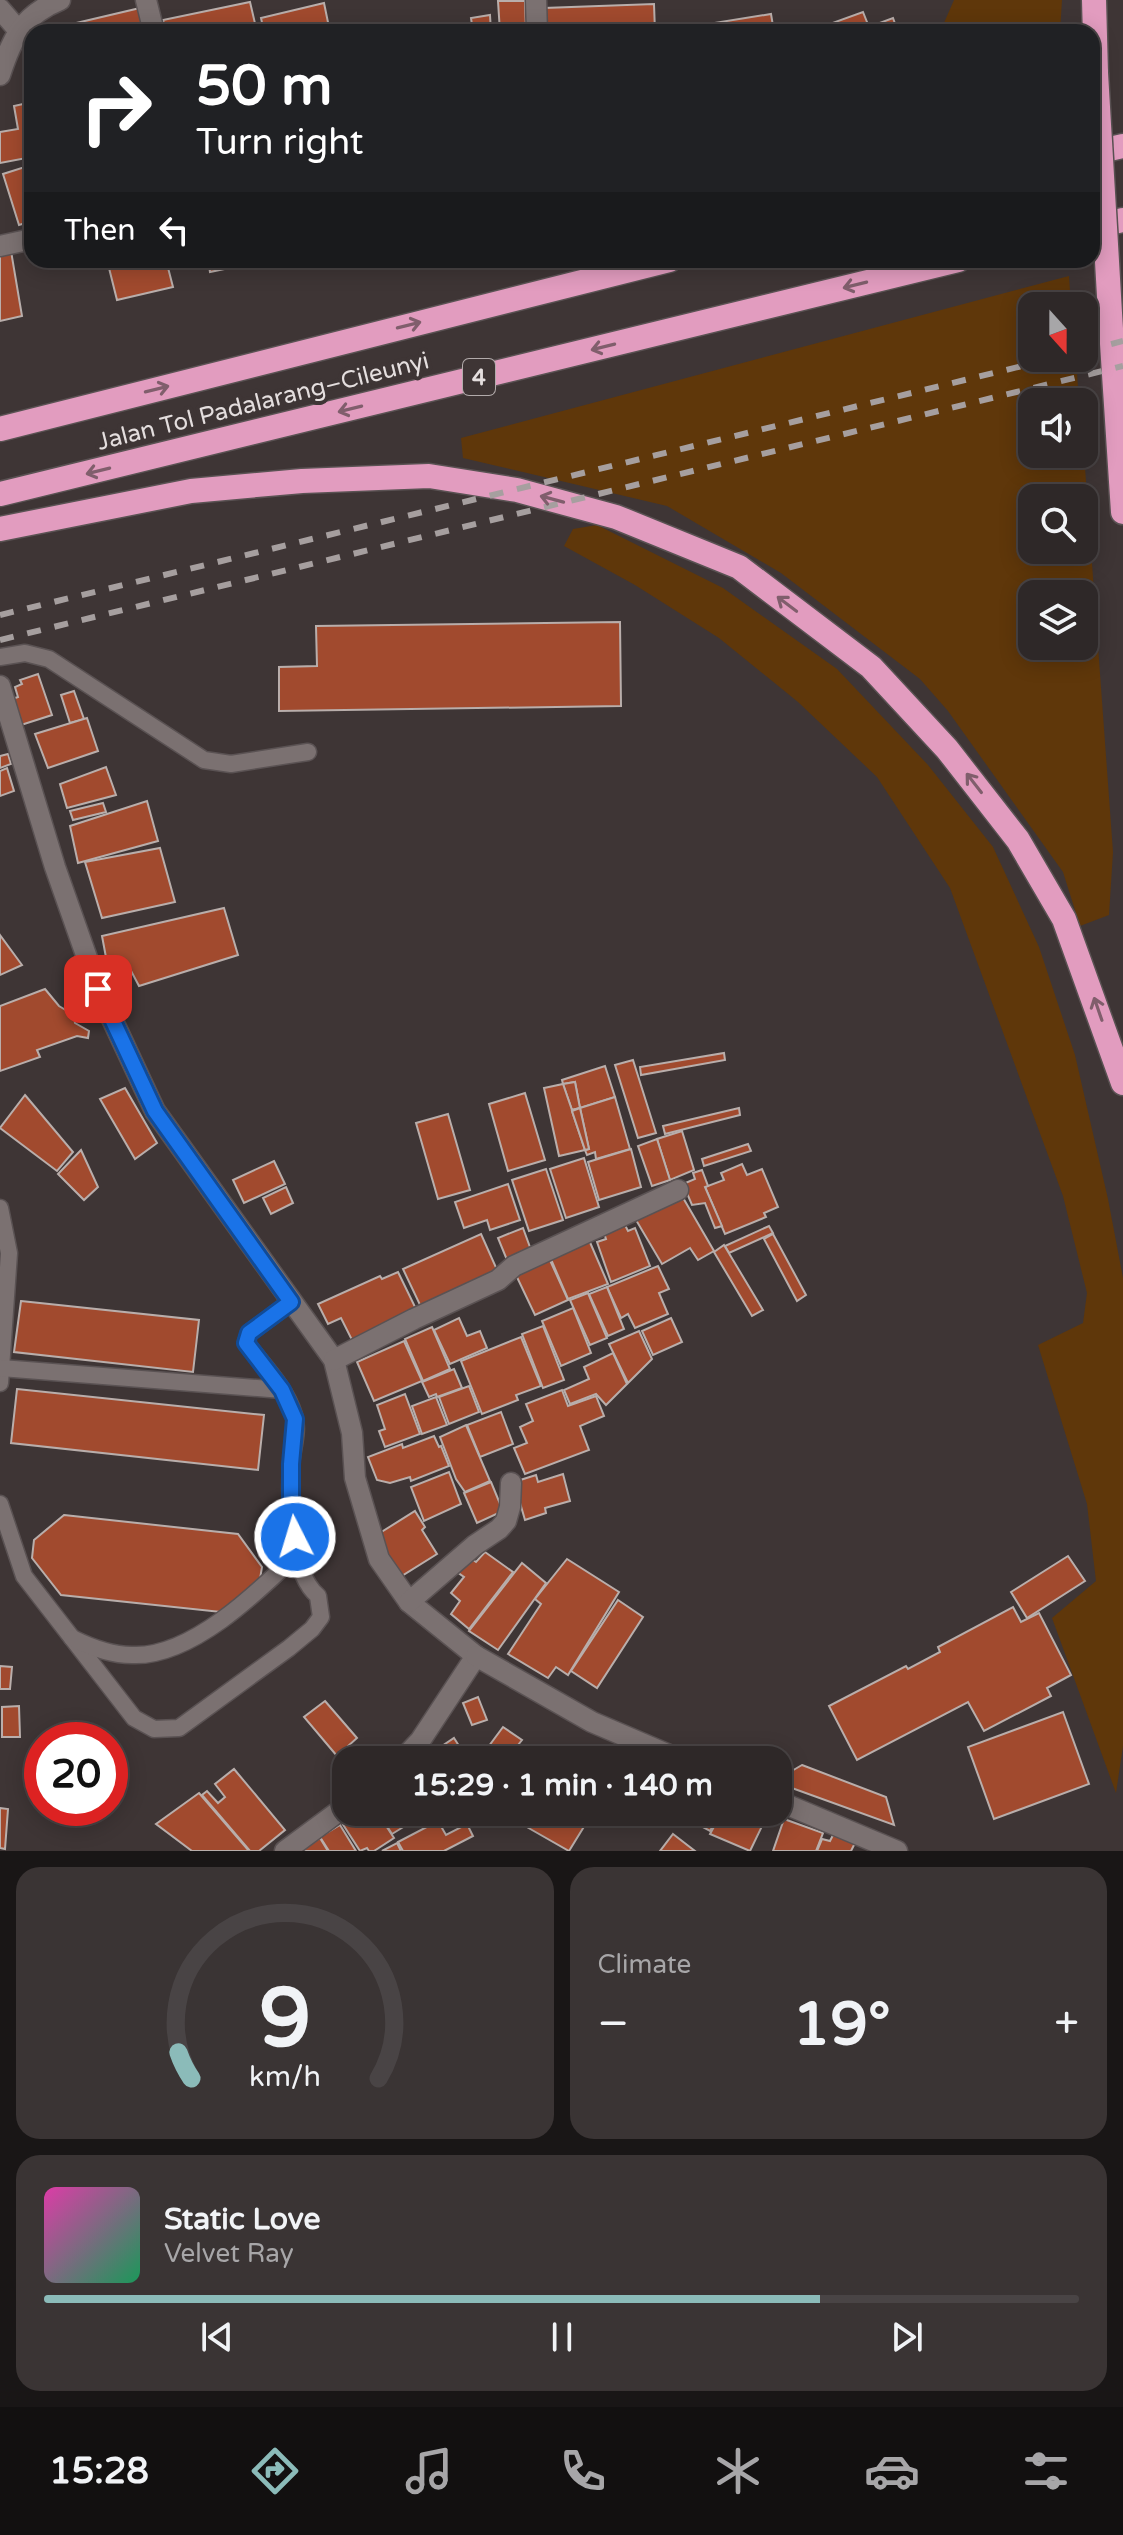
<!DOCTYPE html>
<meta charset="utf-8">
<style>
body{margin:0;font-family:"Varela Round",sans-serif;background:#3a3434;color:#f1f3f6;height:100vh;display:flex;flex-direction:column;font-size:30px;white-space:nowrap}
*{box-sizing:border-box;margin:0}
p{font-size:26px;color:#a7a6a8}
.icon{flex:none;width:44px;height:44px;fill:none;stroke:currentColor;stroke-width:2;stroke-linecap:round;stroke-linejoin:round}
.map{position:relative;height:1851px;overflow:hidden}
.panel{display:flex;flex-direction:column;gap:16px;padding:16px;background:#191616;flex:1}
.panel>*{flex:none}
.top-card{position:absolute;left:24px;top:24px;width:1076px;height:244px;border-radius:24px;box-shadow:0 4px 20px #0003,0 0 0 2px #494445;background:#202124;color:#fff;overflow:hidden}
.needle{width:52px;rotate:159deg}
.controls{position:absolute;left:1018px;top:292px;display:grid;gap:16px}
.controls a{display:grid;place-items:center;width:80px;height:80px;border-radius:16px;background:#2e2828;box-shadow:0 4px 20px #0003,0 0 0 2px #494445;font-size:40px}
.speed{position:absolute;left:24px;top:1722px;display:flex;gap:16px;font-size:40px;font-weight:700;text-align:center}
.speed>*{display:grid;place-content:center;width:104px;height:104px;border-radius:50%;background:#2e2828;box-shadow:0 4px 20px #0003,0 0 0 2px #494445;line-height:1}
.speed .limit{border:12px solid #d22;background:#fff;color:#111}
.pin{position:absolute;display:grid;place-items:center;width:68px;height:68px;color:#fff;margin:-34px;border-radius:16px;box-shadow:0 4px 12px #0006}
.me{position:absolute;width:88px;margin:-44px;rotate:355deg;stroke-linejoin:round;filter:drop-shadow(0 0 6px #0008)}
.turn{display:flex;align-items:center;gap:28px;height:168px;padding:0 40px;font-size:36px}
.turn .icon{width:104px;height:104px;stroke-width:2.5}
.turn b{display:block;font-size:56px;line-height:68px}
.then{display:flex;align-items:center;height:76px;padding:0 40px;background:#0003;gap:16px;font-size:30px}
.big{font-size:60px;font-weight:800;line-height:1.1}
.panel .widget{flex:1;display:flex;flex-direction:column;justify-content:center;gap:12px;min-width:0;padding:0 28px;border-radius:24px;background:#3a3434}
.panel .dial{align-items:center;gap:0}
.dial svg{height:208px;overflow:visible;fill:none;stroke:#494445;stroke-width:7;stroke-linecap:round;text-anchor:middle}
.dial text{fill:#f1f3f6;stroke:none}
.song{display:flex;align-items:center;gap:24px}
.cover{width:96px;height:96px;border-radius:12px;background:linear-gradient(135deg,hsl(320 70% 55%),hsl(150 70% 35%))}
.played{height:8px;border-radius:4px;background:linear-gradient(90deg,#8bbbb9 75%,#494445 75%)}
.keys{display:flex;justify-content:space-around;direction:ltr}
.heat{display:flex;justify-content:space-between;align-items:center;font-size:44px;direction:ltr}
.panel .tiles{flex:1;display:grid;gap:16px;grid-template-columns:1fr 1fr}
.widget:last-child{grid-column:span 2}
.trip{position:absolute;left:332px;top:1746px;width:460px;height:80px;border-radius:24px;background:#2e2828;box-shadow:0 4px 20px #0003,0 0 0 2px #494445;font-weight:800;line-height:80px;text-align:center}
.tabs{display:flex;height:128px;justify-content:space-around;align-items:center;background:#121010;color:#a7a6a8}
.tabs .icon{width:56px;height:56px}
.tabs .current{color:#8bbbb9}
.tabs b{font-size:36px;color:#f1f3f6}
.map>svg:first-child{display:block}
.green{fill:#5f370a;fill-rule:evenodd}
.building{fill:#a14a2e;stroke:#b9aeab;stroke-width:2}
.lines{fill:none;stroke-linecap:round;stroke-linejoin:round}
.service-casing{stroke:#5a5253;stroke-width:19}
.minor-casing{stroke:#5a5253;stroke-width:23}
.motorway-casing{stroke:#5a5253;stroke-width:27}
.service{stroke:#7b7171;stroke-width:16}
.minor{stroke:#7b7171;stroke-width:20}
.motorway{stroke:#e29cbf;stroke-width:24}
.rail{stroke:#a69f9f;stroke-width:6;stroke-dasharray:14 14;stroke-linecap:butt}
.motorway-bridge-casing{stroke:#5a5253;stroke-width:27;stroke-linecap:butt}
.motorway-bridge{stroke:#e29cbf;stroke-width:24}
.oneway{stroke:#805e6c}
.route-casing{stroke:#114b97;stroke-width:20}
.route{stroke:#1a73e8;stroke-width:14}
.labels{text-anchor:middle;stroke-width:8;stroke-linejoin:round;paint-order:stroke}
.shield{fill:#3e3535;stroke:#b2abab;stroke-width:2}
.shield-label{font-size:22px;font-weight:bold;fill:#e4dede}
.street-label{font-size:24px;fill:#e4dede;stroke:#3e3535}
</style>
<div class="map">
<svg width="1123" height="1851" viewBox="0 0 1123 1851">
<rect width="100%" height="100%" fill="#3e3535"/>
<g class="green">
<polygon points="954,0 1062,0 1060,32 940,32"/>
<path d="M1069,276l2,30h-39v52h44l3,44h-47v52h52l29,398 -4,63 -29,11 -17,-54 -115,-161 -28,-32 -139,-106 -114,-67 -204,-48 -2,-20zM1084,498v52h-52v-52zM1032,594h52v52h-52z"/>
<polygon points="597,525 723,588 837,669 928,765 993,847 1039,947 1075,1055 1108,1199 1123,1278 1123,1746 1116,1793 1052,1618 1096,1581 1087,1504 1038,1345 1083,1323 1087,1293 1063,1196 950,888 877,777 798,702 719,638 635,585 564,546 573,529"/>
</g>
<g class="building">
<polygon points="498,1 525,1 526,32 500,32"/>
<polygon points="250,2 257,32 166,32 163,20"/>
<polygon points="324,3 330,32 264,32 261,18"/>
<polygon points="654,4 655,32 544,32 544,8"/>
<polygon points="140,8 146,32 38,32"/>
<polygon points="863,12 869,27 893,18 898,32 826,32 824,26"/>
<polygon points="771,14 774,32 710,32 708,24"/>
<polygon points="490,15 491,32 473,32 471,18"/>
<polygon points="32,102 32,157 0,163 0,132 18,129 14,106"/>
<polygon points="31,165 32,221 19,225 3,174"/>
<polygon points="11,251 22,316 0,321 0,254"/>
<polygon points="107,260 166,260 173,287 117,300"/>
<polygon points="208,260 268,260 210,272"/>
<polygon points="620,622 621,706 279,711 279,667 317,666 316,626"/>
<polygon points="38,674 52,715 21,725 12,699 18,697 15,687 22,684 20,680"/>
<polygon points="74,691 84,719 70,723 61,695"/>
<polygon points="87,718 98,751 48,768 35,734"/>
<polygon points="8,754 11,764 0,768 0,756"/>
<polygon points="106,767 116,795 67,808 60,784"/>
<polygon points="7,768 14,791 0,796 0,771"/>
<polygon points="147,801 158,841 78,863 70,826"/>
<polygon points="103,803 106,812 73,820 70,811"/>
<polygon points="160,848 175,902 102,918 85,862"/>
<polygon points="224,908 238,955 139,986 128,965 108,968 102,936"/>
<polygon points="0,935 22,965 0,975"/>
<polygon points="45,989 59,1006 74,1015 75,1023 89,1031 88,1038 77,1036 37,1050 40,1057 0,1071 0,1006"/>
<polygon points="724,1053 725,1060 641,1075 640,1067"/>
<polygon points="633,1060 656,1133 638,1138 615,1065"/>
<polygon points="605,1066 615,1097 580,1108 575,1082 563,1084 562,1080"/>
<polygon points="575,1082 580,1108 572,1110 563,1084"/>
<polygon points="563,1084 572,1110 580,1108 572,1111 585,1150 559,1156 544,1088"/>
<polygon points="125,1088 157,1143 135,1159 100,1099"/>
<polygon points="525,1093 545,1160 508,1171 489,1104"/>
<polygon points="25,1095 73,1152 57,1171 0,1128"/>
<polygon points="615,1097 630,1149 596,1159 595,1152 587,1155 585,1150 589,1149 580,1108"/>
<polygon points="580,1108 589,1149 585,1150 572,1111"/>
<polygon points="739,1108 740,1115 665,1134 663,1126"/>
<polygon points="448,1114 470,1190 438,1199 416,1123"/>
<polygon points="682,1131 694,1170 670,1180 657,1139"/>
<polygon points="657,1139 670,1180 652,1186 638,1146"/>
<polygon points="748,1144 751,1151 704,1166 702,1159"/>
<polygon points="631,1149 641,1187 599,1200 588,1162"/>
<polygon points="81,1150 98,1187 84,1200 58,1174"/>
<polygon points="584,1158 599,1207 566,1218 550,1169"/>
<polygon points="274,1161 285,1184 244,1203 233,1180"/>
<polygon points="742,1164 747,1175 762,1169 778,1207 764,1213 766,1217 725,1234 705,1187 724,1180 721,1173"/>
<polygon points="546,1169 563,1220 529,1231 512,1180"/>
<polygon points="702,1170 708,1186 705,1187 722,1226 715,1228 705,1203 692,1205 683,1184 695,1179 693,1173"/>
<polygon points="508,1184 520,1220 490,1230 487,1220 464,1228 455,1202"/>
<polygon points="286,1187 293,1203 271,1214 263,1198"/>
<polygon points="682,1196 714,1251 698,1260 690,1248 662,1264 636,1220"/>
<polygon points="625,1225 628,1231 635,1228 650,1266 611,1282 597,1242 606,1239 604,1233"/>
<polygon points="769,1226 773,1233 729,1253 725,1246"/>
<polygon points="523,1228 531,1250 507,1260 498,1238"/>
<polygon points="481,1234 498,1272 421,1307 403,1269"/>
<polygon points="773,1234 806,1295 797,1301 764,1239"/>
<polygon points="589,1240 608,1284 568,1299 550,1257"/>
<polygon points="724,1245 763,1310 752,1316 714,1252"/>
<polygon points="549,1258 568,1300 535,1315 515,1273"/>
<polygon points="658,1266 669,1289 659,1293 668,1314 635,1328 628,1314 621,1318 607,1287"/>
<polygon points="398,1272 417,1311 353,1342 341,1318 328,1324 318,1304 380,1276 382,1279"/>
<polygon points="607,1287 624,1329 608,1336 589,1294"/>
<polygon points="588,1293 607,1338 590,1345 570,1300"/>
<polygon points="21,1301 199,1320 193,1372 14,1352"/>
<polygon points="573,1308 591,1353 561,1366 542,1321"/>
<polygon points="459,1318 467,1336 480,1331 487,1348 450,1364 434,1330"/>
<polygon points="671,1318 682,1342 653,1355 642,1331"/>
<polygon points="543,1326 564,1380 543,1388 522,1334"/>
<polygon points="432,1327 450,1369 423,1381 405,1339"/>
<polygon points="639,1331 652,1359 628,1383 609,1344"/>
<polygon points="521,1337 541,1386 516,1395 518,1400 482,1414 461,1361"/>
<polygon points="404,1341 422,1381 374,1401 357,1362"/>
<polygon points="613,1353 627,1384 606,1405 596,1394 570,1404 564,1390 589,1379 584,1367"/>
<polygon points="454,1369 462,1388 437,1397 436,1394 429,1397 422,1382"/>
<polygon points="469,1386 479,1412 449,1424 439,1397"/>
<polygon points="17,1389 264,1415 258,1470 11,1443"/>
<polygon points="562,1390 568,1406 596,1396 604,1416 580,1426 589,1450 525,1474 514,1448 527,1443 520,1427 533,1421 526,1404"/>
<polygon points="405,1394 420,1434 385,1447 379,1431 385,1429 377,1405"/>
<polygon points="436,1397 447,1425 422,1434 412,1406"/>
<polygon points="501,1412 513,1444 480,1457 467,1425"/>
<polygon points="466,1425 490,1481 465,1492 456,1479 440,1437"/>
<polygon points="434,1436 439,1447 441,1446 449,1466 411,1481 410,1477 390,1483 377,1480 368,1457 402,1444 403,1448"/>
<polygon points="449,1472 461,1504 424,1521 411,1487"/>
<polygon points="563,1474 570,1501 545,1508 546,1513 525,1520 514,1482 536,1475 538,1482"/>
<polygon points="491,1482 503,1511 477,1523 464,1493"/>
<polygon points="415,1511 425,1527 422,1530 437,1554 400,1577 375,1536"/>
<polygon points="64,1515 238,1534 262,1567 259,1585 221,1612 61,1595 32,1558 34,1540"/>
<polygon points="485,1552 513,1572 469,1629 451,1614 460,1601 451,1593 464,1577 457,1572 469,1557 476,1562"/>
<polygon points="1068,1556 1085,1581 1027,1618 1011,1592"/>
<polygon points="567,1559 619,1592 568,1675 556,1667 548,1678 508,1654 541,1604 535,1599"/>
<polygon points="522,1563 546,1583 498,1650 469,1631"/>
<polygon points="618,1600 643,1617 597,1688 571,1671"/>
<polygon points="1013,1607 1021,1622 1039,1613 1071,1675 1047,1688 1051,1696 984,1731 968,1702 857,1760 829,1706 906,1666 908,1669 940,1652 938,1647"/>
<polygon points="0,1666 12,1667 10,1689 0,1689"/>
<polygon points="478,1697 487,1720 472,1725 463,1703"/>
<polygon points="325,1701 357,1738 337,1756 304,1717"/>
<polygon points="19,1706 20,1737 2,1737 2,1707"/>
<polygon points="1063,1712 1089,1784 994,1819 968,1747"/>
<polygon points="503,1727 522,1740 506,1760 487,1760 486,1757 489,1753 486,1750"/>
<polygon points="454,1738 468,1760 434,1760 430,1754"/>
<polygon points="802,1765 886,1797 894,1825 778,1783 778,1779"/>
<polygon points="234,1769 285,1830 259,1851 250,1851 202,1795 207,1791 218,1803 225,1797 215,1784"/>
<polygon points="199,1793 249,1851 192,1851 156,1824"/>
<polygon points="0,1808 8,1809 5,1849 0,1848"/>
<polygon points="358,1812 377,1812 394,1838 374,1851 369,1851 367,1848 360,1851 342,1823"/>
<polygon points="378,1812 397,1812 405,1826 392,1834"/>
<polygon points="407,1812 427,1812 413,1822"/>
<polygon points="533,1812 593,1812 569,1851 525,1826"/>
<polygon points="675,1812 721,1812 710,1831"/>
<polygon points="722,1812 747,1812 765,1820 750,1851 710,1834"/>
<polygon points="784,1819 823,1833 816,1851 773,1851"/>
<polygon points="438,1821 446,1835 467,1824 473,1836 444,1851 403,1851 398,1842"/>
<polygon points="340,1825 356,1851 329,1851 320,1837"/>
<polygon points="673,1834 695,1851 660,1851"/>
<polygon points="833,1835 855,1843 851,1851 817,1851 822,1839 830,1841"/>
<polygon points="320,1838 328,1851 303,1851 302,1850"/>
<polygon points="397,1843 401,1851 382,1851"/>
</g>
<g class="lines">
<defs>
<g id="service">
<polyline points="0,657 25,653 49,659 204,760 231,764 308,752"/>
<polyline points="0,1208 9,1253 0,1383"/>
<polyline points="1,1368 282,1390"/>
<path d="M0,1504l24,72 110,142 20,11 25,-1 110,-80 23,-19 9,-12 -3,-21c-28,-23 -29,-96 -27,-131 1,-16 8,-34 3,-50 -8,-27 -31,-50 -48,-72l3,-10 42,-31"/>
<path d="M72,1638c18,9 39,17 60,17 59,3 127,-64 166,-102"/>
</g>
<g id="minor">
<polyline points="146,0 154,32"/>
<polyline points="536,0 537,32"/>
<polyline points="0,9 19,31"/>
<path d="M0,75c12,-37 23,-60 60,-75"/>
<polyline points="0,246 32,239"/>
<polyline points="0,686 55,867 98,989 155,1111 334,1360 352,1433 355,1478 379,1559 409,1602 476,1656 420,1741 402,1760"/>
<polyline points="334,1360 414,1319 498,1280 514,1266 678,1190"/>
<polyline points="409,1602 475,1545 499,1529 506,1521 510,1507 511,1483"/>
<polyline points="476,1656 592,1722 681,1760"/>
<polyline points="778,1801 897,1851"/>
<polyline points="285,1851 346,1806"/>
</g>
<g id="motorway">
<polyline points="1094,0 1096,73"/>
<polyline points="1092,153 1123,146"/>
<polyline points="1092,227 1123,220"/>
<polyline points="1110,313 1123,512"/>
<polyline points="0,429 669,260"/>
<polyline points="0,494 958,260"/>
<polyline points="0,529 191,491 302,481 429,476 517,490 616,517 739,567 871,667 947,749 1018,840 1064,919 1123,1083"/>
</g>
</defs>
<use href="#service" class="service-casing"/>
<use href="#minor" class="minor-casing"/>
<use href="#motorway" class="motorway-casing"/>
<use href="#service" class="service"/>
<use href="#minor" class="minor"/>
<use href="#motorway" class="motorway"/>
<g class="rail">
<polyline points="1084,351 1123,341"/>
<polyline points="0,615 1055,358"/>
<polyline points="0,640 1123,366"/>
</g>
<defs>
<polyline id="motorway-bridge" points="1096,73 1110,313"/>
</defs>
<use href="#motorway-bridge" class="motorway-bridge-casing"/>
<use href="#motorway-bridge" class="motorway-bridge"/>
</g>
<defs><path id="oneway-shaft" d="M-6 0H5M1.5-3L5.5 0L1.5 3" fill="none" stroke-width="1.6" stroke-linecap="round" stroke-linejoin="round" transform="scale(2)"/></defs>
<g class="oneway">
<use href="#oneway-shaft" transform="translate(855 285) rotate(166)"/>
<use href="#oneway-shaft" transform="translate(409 325) rotate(-14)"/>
<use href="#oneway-shaft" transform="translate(603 347) rotate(166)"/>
<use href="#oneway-shaft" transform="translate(157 389) rotate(-14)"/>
<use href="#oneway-shaft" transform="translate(350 409) rotate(166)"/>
<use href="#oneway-shaft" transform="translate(98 471) rotate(166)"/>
<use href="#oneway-shaft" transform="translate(552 499) rotate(-165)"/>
<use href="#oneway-shaft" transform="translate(787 604) rotate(-143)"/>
<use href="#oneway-shaft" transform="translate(974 783) rotate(-128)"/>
<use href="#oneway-shaft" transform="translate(1098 1009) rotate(-109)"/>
</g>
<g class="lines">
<defs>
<polyline id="route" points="98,989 155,1111 291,1302 249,1333 246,1343 282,1390 295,1419 291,1464 291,1520 295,1537"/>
</defs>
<use href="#route" class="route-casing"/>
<use href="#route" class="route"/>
</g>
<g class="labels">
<rect class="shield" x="463" y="359" width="32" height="36" rx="6"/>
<g class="shield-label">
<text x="479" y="385">4</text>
</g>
<g class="street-label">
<text transform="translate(263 401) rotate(-14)" y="8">Jalan Tol Padalarang–Cileunyi</text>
</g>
</g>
</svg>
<div class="controls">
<a><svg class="needle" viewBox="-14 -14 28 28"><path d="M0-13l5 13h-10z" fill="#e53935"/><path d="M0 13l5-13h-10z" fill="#a7a6a8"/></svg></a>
<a><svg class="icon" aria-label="sound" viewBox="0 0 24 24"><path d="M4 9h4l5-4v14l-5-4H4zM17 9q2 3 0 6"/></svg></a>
<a><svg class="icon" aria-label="search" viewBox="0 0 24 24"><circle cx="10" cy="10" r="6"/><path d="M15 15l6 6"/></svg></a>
<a><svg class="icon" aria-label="layers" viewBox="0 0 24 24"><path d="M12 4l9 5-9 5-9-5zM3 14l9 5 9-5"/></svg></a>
</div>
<div class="speed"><div class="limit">20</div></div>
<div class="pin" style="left:98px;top:989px;background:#d93025"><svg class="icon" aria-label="arrive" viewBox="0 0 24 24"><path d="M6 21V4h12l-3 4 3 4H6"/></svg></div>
<svg class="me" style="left:295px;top:1537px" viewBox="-20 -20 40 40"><circle r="17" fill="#1a73e8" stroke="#fff" stroke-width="3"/><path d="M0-11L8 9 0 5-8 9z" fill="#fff"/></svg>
<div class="trip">15:29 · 1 min · 140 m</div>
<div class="top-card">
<div class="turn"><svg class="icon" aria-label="right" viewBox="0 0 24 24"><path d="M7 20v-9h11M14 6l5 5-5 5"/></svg><div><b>50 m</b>Turn right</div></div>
<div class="then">Then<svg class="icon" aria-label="left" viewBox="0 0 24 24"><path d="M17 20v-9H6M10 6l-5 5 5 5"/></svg></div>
</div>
</div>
<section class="panel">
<div class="tiles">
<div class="widget dial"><svg viewBox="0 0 100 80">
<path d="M14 69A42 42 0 1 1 86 69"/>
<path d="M14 69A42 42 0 0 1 9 59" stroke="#8bbbb9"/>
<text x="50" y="56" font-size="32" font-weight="700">9</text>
<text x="50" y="72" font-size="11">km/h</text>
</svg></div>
<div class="widget"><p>Climate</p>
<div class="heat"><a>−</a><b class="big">19°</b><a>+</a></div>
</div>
<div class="widget">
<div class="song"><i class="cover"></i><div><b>Static Love</b><p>Velvet Ray</p></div></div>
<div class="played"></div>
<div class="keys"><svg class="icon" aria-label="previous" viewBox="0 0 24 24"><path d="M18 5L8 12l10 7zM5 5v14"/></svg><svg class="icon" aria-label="pause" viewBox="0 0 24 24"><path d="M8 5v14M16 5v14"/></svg><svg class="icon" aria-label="next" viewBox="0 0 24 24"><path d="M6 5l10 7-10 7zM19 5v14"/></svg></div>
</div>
</div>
</section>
<nav class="tabs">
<b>15:28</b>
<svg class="icon current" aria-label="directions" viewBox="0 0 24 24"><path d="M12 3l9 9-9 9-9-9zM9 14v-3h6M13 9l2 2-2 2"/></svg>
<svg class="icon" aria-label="music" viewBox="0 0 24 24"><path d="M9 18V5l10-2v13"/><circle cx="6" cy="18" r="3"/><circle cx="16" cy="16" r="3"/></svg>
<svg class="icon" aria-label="phone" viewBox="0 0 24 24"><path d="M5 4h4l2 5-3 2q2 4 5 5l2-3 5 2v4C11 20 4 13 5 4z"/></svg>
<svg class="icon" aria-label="climate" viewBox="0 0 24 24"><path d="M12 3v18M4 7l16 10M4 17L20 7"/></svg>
<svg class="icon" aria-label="car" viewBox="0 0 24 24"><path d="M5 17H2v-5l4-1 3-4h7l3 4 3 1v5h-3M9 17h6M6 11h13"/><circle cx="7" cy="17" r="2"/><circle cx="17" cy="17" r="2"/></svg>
<svg class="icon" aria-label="filters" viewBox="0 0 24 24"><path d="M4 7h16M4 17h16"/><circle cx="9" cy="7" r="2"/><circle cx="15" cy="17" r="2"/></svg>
</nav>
